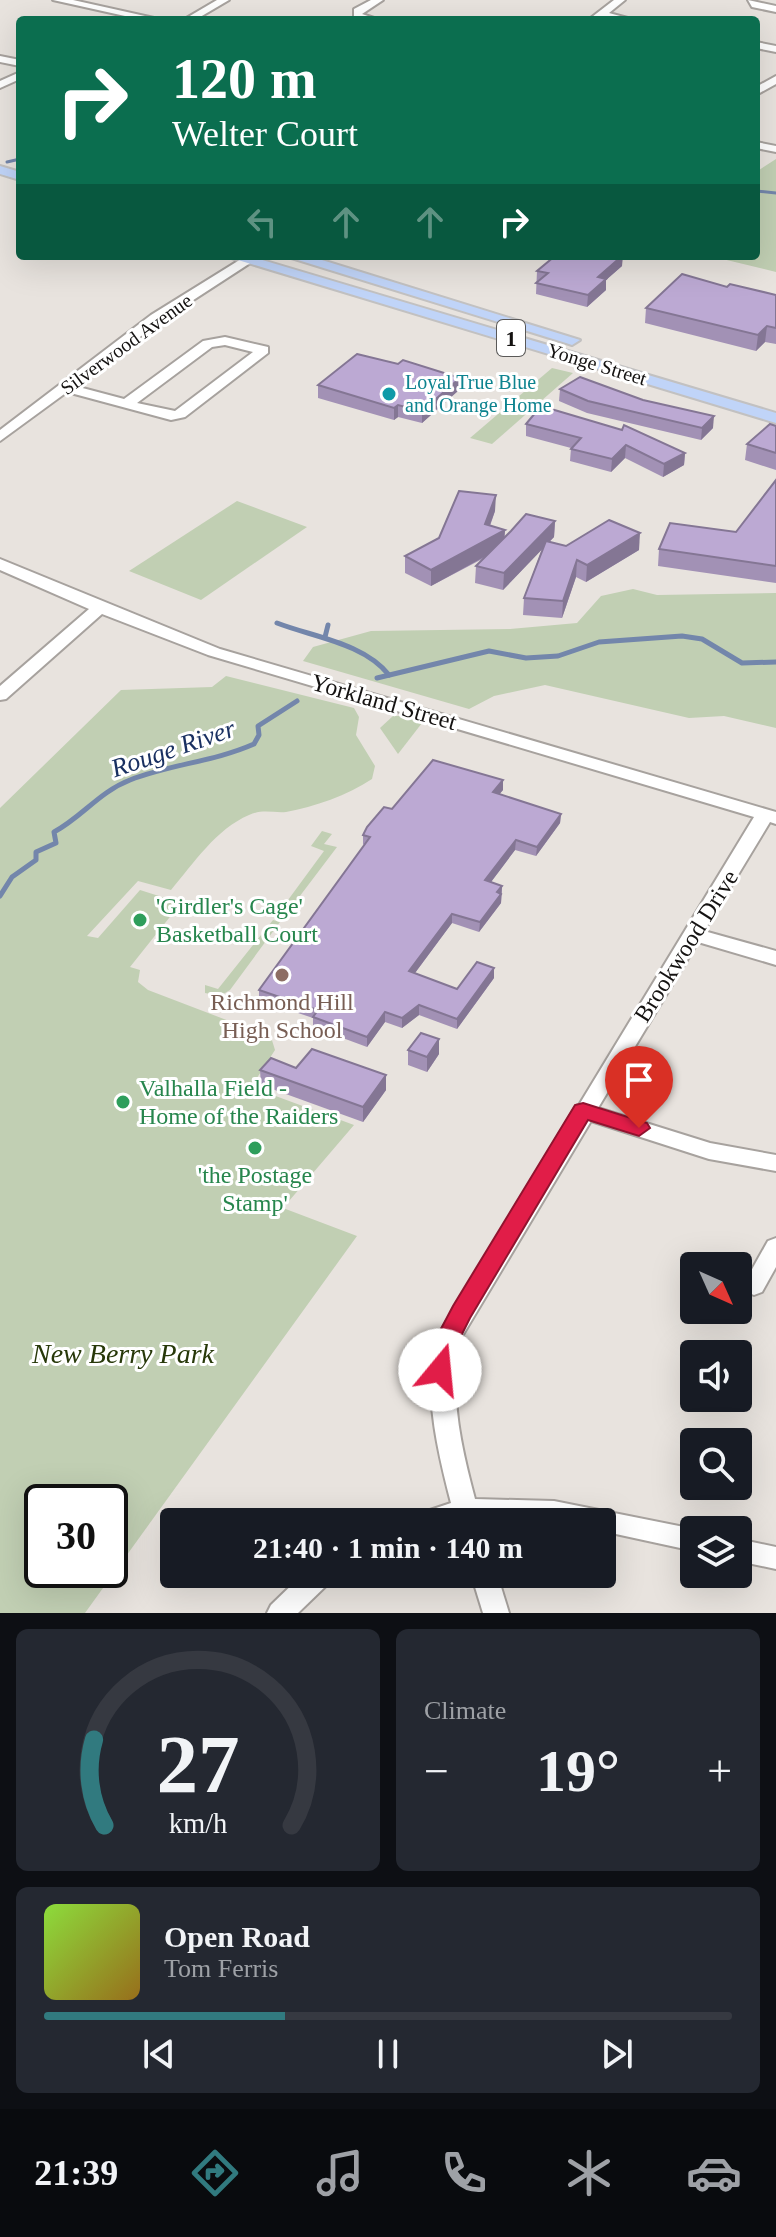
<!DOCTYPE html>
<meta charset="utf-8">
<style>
body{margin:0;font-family:Georgia,serif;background:#242831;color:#f1f3f6;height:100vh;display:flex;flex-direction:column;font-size:30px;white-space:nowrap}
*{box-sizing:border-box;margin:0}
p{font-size:26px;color:#9ea1a6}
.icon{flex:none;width:44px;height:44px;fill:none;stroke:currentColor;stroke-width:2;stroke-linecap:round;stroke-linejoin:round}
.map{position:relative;height:1613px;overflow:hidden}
.side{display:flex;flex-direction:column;gap:16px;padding:16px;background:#0d0f14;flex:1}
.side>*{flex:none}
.banner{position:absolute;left:16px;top:16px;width:744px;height:244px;border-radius:8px;box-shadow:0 8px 32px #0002;background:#0b6e4f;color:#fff;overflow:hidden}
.needle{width:52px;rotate:135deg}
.buttons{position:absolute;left:680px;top:1252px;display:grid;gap:16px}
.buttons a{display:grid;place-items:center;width:72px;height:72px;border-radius:8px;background:#171b24;box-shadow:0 8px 32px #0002;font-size:40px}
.speed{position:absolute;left:24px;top:1484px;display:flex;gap:16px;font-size:40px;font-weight:700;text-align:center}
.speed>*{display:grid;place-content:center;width:104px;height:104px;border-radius:50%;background:#171b24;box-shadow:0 8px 32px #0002;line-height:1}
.speed .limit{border:4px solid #111;border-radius:12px;background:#fff;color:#111}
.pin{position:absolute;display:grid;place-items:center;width:68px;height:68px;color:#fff;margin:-82px -34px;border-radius:50% 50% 50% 0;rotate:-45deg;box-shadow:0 0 8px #0007}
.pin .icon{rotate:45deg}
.me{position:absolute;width:88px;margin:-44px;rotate:17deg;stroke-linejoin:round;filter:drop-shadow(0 0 6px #0008)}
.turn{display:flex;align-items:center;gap:28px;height:168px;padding:0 24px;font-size:36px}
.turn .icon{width:104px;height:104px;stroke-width:2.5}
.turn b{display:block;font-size:56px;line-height:68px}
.lanes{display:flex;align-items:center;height:76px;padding:0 24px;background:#0003;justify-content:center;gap:40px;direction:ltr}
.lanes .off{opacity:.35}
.big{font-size:60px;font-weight:700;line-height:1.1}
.side .widget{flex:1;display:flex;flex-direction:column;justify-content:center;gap:12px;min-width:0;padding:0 28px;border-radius:12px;background:#242831}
.side .dial{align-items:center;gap:0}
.dial svg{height:208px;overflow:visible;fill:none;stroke:#363941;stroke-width:7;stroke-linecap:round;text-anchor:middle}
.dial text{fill:#f1f3f6;stroke:none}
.song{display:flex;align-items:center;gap:24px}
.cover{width:96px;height:96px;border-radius:12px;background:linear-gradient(135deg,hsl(90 70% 55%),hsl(40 70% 35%))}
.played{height:8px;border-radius:4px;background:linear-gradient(90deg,#317a7f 35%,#363941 35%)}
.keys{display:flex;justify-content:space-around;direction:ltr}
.heat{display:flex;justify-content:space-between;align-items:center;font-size:44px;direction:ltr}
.side .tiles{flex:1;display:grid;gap:16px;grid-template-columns:1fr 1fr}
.widget:last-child{grid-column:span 2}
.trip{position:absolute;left:160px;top:1508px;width:456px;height:80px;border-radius:8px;background:#171b24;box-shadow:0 8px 32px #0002;font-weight:700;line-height:80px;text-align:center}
.tabs{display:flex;height:128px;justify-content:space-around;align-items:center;background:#090b0e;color:#9ea1a6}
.tabs .icon{width:56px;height:56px}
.tabs .current{color:#317a7f}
.tabs b{font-size:36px;color:#f1f3f6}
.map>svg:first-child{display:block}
.green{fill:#c1cfb3;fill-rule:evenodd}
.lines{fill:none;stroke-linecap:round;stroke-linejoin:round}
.stream-far1{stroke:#7386ab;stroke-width:3}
.stream{stroke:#7386ab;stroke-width:5}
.minor-casing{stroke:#a7a29e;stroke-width:4}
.major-casing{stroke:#c2c1c1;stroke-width:4}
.minor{fill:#fff;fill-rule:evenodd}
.major{fill:#c0d4f8;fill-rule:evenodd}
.wall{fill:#a291b5}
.shaded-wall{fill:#847694}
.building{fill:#bca9d3;stroke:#847694;stroke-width:2}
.route{fill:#e11d48;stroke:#92132f;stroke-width:2}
.culture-dot{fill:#0f9aa8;stroke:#fff;stroke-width:3}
.leisure-dot{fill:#2e9e5b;stroke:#fff;stroke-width:3}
.education-dot{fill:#8d6e63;stroke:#fff;stroke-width:3}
.labels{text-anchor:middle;stroke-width:6;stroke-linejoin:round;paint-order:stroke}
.far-street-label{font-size:20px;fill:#141211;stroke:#fff}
.far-culture-label{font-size:20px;fill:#0d838f;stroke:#fff;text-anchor:start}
.shield{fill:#fff;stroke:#5a5958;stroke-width:2}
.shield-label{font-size:22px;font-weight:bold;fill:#141211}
.street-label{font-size:24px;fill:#141211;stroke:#fff}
.leisure-label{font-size:24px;fill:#27864d;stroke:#fff;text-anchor:start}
.education-label{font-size:24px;fill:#785e54;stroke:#fff}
.water-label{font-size:26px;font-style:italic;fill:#193061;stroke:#fff}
.near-park-label{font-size:28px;font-style:italic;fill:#273809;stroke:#fff}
</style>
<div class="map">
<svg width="776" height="1613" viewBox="0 0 776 1613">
<rect width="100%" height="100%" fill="#e8e3de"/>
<g class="green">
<polygon points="776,159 776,272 710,256 756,256 756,172"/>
<polygon points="552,368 573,373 492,444 470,438"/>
<polygon points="237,501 307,527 201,600 129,571"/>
<polygon points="633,589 657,595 776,593 776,728 724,716 689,718 545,685 494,696 469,709 303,661 313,647 371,631 510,629 577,623 601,596"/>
<path d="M226,676l128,32 5,9 -3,18 19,31 -3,13c-24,16 -58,28 -86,33 -13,1 -24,-3 -37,3 -33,14 -55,48 -78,75l-33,-9 -51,55 11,2 42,-48 41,13 -51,64 10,3 -2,12 10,8 123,47 4,13 -24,37 103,38 -71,83 74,28 -272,377h-85v-805l121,-118 91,-3zM42,1502h68v68h-68z"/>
<polygon points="393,716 406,716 422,723 398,754 380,728"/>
<polygon points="322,831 332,834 324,844 337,847 284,917 277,915 324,851 311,846"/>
<polygon points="273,920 280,922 230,990 220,996 205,993 205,985 218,989"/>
</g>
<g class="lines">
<g class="stream-far1">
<polyline points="7,162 20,159"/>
<polyline points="756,191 776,193"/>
</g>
<g class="stream">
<path d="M277,623c36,14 87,20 112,52"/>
<polyline points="325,637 328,625"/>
<polyline points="377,678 489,651 526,658 558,656 599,642 682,636 702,639 742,663 776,662"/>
<path d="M0,896l12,-19 24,-17v-8l20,-9 -2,-11c28,-15 45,-40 76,-52 41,-16 83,-18 124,-36l5,-9 -1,-9 39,-25"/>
</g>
<defs>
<g id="minor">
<polygon points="53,0 73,0 163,20 143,20"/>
<polygon points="217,0 229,0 195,20 183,20"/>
<polygon points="371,0 383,0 362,14 380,20 354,18 354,9"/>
<polygon points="614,0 625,0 609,13 635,20 603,17 588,20"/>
<polygon points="748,0 776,6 776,12 752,7"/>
<polygon points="756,42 776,46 776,52 756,48"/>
<polygon points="0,56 20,60 20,66 0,62"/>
<polygon points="20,72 20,79 0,88 0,81"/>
<polygon points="776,76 776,84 756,95 756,87"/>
<polygon points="756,142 776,146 776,152 756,148"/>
<path d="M246,256h15l-100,65 -86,65 49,13 79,-58 22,-4 43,10v6l-83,64 -14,3 -104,-28 -67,49v-11l151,-115zM225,345l28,7 -78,59 -38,-8 75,-56z"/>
<path d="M0,559l220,90 556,163v12l-6,-2 -66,109 72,20v14l-78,-23 -100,166 112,35 66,12v16l-67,-12 -118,-38 -133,222c-8,54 3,104 17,156l79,2 140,28 3,1h-3v21l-92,-20v-9l-105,-2 -83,2 4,-8 33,-11c-14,-54 -26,-106 -17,-161l142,-236 3,-1 175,-288 -546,-162 -106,-41 -96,85 -6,1v-14l89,-77 -89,-39z"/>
<polygon points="776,1238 776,1267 762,1292 754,1295 746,1292 743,1286 746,1280 768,1241"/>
<polygon points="738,1539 776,1547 776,1569 738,1561"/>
<polygon points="303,1574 334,1574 330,1582 298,1613 267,1613 271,1605"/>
<polygon points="471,1574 497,1574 509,1613 483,1613"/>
</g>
<g id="major">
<polygon points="0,166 20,172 20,180 0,174"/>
<polygon points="225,256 249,256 776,413 776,423"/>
<polygon points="285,256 309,256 580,340 572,345 566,343"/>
</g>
</defs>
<use href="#minor" class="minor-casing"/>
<use href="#major" class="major-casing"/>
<use href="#minor" class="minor"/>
<use href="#major" class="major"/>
</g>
<g class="wall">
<polygon points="622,266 606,280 606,290 587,307 536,294 537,271"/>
<polygon points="727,287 776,295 776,344 765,342 756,351 645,323 646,308"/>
<polygon points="398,364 460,378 459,390 422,423 398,417 394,420 318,398 318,385"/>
<polygon points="560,389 713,428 701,440 587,413 559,401"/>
<polygon points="526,424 685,453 684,465 663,477 625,458 611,472 570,461 571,448 526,436"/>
<polygon points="776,426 776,470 745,460 747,444"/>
<polygon points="776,480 776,583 658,566 659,549 736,532"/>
<polygon points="495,511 490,526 505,530 504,538 555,521 554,537 549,542 566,546 639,550 586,582 576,577 562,618 523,615 524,598 542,549 503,590 475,583 476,566 486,557 431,586 405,573 405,556"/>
<polygon points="503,790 499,794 561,814 560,823 536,856 515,850 491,882 502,886 501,903 479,932 452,923 415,973 457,989 494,978 457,1029 419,1015 402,1028 385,1022 367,1047 313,1027 313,1018 259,1000 259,990 364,845 363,844 363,835 392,809"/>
<polygon points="408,1050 439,1054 427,1072 408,1065"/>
<polygon points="296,1068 386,1075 386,1090 363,1122 261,1085 260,1070"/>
</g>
<g class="shaded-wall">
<polygon points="622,256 623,256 622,266 606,280 606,290 587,307 588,295 598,277"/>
<polygon points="767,326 765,342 756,351 758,335"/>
<polygon points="460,378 459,390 422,423 422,411"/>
<polygon points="398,405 398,417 394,420 394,408"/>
<polygon points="714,416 713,428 701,440 702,428"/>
<polygon points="626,445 625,458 611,472 612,459"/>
<polygon points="685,453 684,465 663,477 664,464"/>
<polygon points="496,495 495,511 484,541 505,530 504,546 431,586 431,570"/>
<polygon points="555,521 554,537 503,590 504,573"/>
<polygon points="640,533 639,550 586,582 587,565"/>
<polygon points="577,560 576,577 562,618 563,601"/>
<polygon points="503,780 503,790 493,802 493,792"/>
<polygon points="561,814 560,823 536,856 537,847"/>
<polygon points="516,840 515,850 485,890 485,880"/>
<polygon points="502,886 501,903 479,932 480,922"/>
<polygon points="452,914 452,923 409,981 409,971"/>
<polygon points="494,968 494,978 457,1029 457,1019"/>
<polygon points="419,1005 419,1015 402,1028 402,1018"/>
<polygon points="385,1012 385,1022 367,1047 367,1037"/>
<polygon points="439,1039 439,1054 427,1072 427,1057"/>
<polygon points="386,1075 386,1090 363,1122 363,1107"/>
</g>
<g class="building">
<polygon points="555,256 622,256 598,277 606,279 588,295 536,283 548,273 537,271"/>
<polygon points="682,274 727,287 730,284 776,295 776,328 767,326 758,335 646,308"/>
<polygon points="357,354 398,364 403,360 460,378 422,411 398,405 394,408 318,385"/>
<polygon points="580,377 643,400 714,416 702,428 588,401 560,389"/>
<polygon points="541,406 622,430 624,425 685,453 664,464 626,445 612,459 571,449 581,438 526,424"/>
<polygon points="770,424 776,426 776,453 747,444"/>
<polygon points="776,480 776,566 659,549 670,523 736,532"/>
<polygon points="459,491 496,495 485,524 505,530 431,570 405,556 439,538"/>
<polygon points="526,514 555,521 504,573 476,566 511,531"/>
<polygon points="609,520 640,533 587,565 577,560 563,601 524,598 546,541 566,546"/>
<polygon points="433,760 503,780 493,792 561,814 537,847 516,840 485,880 502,886 497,892 501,894 480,922 452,914 409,971 457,989 477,962 494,968 457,1019 419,1005 402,1018 385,1012 367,1037 313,1017 318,1010 259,990 370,837 363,835 367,827 384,807 392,809"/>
<polygon points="421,1033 439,1039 427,1057 408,1050"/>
<polygon points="312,1049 386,1075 363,1107 260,1070 271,1058 296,1068"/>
</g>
<polygon class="route" points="583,1103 647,1123 650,1128 639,1136 588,1120 470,1318 458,1342 448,1377 440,1380 431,1377 428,1370 434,1342 453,1306 575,1105"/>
<circle class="culture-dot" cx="389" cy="394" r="8"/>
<g class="leisure-dot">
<circle cx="140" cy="920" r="8"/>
<circle cx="123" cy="1102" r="8"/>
<circle cx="255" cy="1148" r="8"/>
</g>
<circle class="education-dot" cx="282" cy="975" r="8"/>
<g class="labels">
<g class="far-street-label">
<text transform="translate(126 344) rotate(-36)" y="7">Silverwood Avenue</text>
<text transform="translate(597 364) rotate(17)" y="7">Yonge Street</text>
</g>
<g class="far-culture-label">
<text x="405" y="389">Loyal True Blue<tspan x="405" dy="23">and Orange Home</tspan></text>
</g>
<rect class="shield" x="497" y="320" width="28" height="36" rx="6"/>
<g class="shield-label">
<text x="511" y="346">1</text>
</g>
<g class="street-label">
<text transform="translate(384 702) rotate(16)" y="8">Yorkland Street</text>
<text transform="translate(686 946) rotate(-58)" y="8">Brookwood Drive</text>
</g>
<g class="leisure-label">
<text x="156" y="914">'Girdler's Cage'<tspan x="156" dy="28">Basketball Court</tspan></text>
<text x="139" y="1096">Valhalla Field -<tspan x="139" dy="28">Home of the Raiders</tspan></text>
<text x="255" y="1183" text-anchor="middle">'the Postage<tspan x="255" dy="28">Stamp'</tspan></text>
</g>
<g class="education-label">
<text x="282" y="1010">Richmond Hill<tspan x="282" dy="28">High School</tspan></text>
</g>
<g class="water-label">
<text transform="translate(173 748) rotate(-19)" y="9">Rouge River</text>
</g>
<g class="near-park-label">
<text x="123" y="1363">New Berry Park</text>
</g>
</g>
</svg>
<div class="buttons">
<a><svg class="needle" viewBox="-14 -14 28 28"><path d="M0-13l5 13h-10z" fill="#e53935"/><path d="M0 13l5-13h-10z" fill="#9ea1a6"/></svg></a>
<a><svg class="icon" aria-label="sound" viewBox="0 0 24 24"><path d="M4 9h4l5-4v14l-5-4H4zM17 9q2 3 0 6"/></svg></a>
<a><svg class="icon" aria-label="search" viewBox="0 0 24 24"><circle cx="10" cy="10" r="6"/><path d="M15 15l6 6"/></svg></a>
<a><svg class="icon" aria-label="layers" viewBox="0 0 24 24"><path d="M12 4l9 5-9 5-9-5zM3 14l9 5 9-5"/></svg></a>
</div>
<div class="speed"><div class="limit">30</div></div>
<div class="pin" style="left:639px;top:1128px;background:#d93025"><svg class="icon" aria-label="arrive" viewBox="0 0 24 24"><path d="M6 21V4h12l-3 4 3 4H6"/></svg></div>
<svg class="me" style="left:440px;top:1370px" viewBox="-20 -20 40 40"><circle r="19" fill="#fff"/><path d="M0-13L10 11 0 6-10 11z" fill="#e11d48"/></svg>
<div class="trip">21:40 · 1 min · 140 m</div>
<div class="banner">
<div class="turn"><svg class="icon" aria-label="right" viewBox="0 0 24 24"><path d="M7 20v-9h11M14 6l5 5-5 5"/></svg><div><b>120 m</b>Welter Court</div></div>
<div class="lanes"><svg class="icon off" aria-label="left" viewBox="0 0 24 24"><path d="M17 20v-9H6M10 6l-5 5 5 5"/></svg><svg class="icon off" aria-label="ahead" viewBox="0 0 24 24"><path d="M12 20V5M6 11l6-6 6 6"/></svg><svg class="icon off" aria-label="ahead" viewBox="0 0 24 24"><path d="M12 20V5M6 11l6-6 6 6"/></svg><svg class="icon" aria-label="right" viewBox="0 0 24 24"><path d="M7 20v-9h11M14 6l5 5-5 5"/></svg></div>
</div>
</div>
<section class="side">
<div class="tiles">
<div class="widget dial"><svg viewBox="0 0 100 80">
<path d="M14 69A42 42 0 1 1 86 69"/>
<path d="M14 69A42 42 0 0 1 10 36" stroke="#317a7f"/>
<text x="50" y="56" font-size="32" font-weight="700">27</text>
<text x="50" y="72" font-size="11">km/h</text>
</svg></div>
<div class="widget"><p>Climate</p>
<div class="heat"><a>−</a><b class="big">19°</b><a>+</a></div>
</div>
<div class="widget">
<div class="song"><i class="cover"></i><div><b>Open Road</b><p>Tom Ferris</p></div></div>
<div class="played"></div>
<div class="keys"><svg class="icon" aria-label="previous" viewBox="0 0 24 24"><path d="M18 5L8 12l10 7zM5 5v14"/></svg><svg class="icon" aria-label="pause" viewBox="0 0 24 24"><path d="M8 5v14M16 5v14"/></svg><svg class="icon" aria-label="next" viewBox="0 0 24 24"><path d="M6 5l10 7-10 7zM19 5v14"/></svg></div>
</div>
</div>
</section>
<nav class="tabs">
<b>21:39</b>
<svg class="icon current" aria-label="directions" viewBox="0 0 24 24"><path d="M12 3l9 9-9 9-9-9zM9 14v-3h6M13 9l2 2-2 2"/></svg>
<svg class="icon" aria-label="music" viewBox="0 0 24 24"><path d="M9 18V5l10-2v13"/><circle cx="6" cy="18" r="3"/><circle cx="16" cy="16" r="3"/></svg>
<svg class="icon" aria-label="phone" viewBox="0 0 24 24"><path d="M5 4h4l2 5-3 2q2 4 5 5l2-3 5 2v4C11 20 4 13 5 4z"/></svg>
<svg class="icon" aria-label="climate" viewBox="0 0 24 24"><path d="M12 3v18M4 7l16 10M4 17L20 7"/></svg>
<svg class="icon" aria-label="car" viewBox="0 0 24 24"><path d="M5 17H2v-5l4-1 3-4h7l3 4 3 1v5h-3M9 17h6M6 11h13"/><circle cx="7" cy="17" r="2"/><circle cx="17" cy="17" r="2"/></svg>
</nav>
